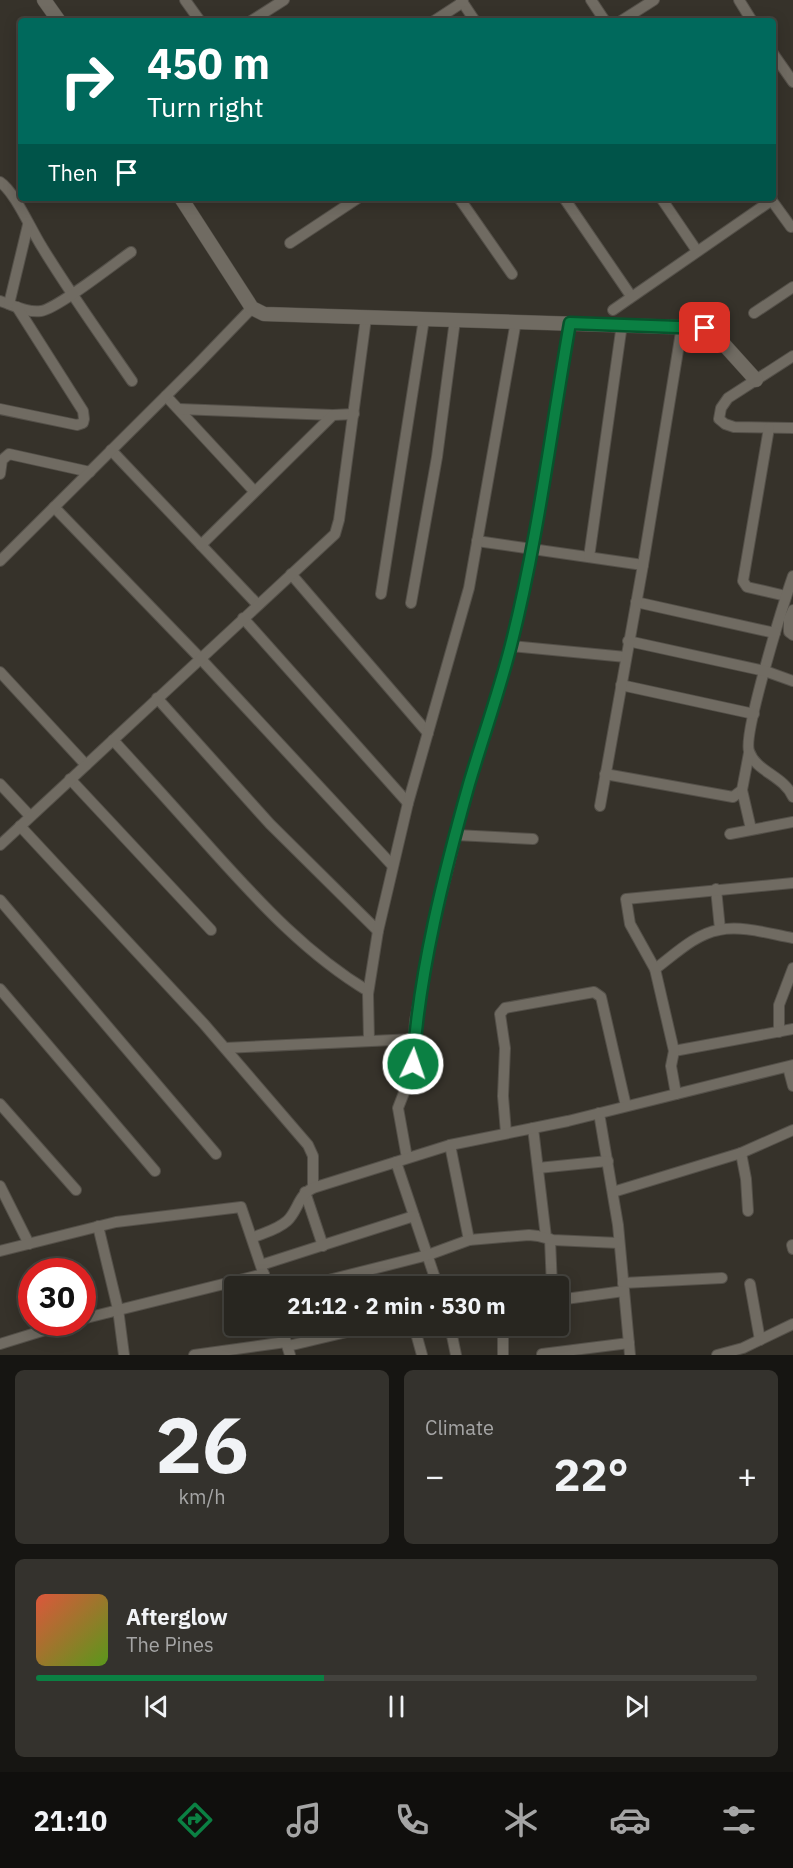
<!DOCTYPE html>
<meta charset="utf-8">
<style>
body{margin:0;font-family:"IBM Plex Sans",sans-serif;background:#34322d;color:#f1f3f6;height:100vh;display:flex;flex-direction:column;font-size:22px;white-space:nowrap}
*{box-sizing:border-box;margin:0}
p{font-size:20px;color:#a5a5a5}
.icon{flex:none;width:33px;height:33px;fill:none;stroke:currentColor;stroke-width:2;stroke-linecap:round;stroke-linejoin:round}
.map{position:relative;height:1355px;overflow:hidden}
.sheet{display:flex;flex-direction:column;gap:15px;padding:15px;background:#161512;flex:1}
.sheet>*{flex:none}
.top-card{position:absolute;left:18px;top:18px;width:758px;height:183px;border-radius:6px;box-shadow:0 3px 15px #0003,0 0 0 2px #44433e;background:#00695c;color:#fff;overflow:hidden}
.speed{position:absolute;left:18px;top:1258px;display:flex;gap:12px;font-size:30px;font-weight:700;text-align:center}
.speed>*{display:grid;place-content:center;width:78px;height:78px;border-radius:50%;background:#282620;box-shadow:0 3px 15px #0003,0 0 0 2px #44433e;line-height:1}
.speed .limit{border:9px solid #d22;background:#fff;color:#111}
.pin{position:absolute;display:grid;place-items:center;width:51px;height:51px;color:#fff;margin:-26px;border-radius:12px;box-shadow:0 3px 9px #0006}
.me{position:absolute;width:66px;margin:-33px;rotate:3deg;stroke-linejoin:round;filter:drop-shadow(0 0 4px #0008)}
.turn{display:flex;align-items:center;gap:21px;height:126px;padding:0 30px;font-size:27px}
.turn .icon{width:78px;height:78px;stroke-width:2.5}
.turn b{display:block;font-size:42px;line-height:51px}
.then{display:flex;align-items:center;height:57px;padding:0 30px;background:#0003;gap:12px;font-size:22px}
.big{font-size:45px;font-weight:800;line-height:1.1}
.sheet .card{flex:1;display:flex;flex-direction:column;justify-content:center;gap:9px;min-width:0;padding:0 21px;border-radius:9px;background:#34322d}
.sheet .dial{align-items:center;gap:0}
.dial b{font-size:78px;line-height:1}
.song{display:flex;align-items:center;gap:18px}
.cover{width:72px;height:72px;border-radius:9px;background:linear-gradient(135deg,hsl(10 70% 55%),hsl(90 70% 35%))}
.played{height:6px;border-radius:3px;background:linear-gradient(90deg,#0b8043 40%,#44433e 40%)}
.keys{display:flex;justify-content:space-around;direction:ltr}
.heat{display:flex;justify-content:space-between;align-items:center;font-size:33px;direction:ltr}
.sheet .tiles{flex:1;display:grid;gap:15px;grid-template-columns:1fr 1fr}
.card:last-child{grid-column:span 2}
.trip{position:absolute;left:224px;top:1276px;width:345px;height:60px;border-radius:6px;background:#282620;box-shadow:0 3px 15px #0003,0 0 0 2px #44433e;font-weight:800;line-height:60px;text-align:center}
.tab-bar{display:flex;height:96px;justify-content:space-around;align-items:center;background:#100f0d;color:#a5a5a5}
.tab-bar .icon{width:42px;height:42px}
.tab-bar .selected{color:#0b8043}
.tab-bar b{font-size:27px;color:#f1f3f6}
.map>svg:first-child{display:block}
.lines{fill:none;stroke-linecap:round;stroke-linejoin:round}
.minor-casing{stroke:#545049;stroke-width:12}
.tertiary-casing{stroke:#545049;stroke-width:15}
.minor{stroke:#706b62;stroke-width:10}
.tertiary{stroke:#706b62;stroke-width:14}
.route-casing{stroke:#07532c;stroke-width:15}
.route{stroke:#0b8043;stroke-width:10}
</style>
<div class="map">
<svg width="793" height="1355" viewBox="0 0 793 1355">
<rect width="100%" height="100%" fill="#36322a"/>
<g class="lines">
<defs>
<g id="minor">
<polyline points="185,0 200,21"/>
<polyline points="461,0 475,21"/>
<polyline points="591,0 605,21"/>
<polyline points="739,0 752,21"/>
<polyline points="251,21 284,0"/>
<polyline points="434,21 463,2"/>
<polyline points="621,21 654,0"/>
<polyline points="772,52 793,82"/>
<path d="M0,182c15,10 31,48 42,65 28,46 59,89 90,134"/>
<polyline points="459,198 512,274"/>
<polyline points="564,198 631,296"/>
<polyline points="661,198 697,251"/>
<polyline points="770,198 791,227"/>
<polyline points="290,243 358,198"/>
<path d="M0,301c13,4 27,12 41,10 16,-2 74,-48 90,-59"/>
<polyline points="9,304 28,225"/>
<polyline points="613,310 772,200"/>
<polyline points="754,313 793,287"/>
<polyline points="793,356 728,398 721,408 719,419 725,424 734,427 793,428"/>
<polyline points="166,396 254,491"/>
<polyline points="0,409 77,425 83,423 84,419 83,411 17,307"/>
<polyline points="179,409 333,415"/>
<polyline points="769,428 743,581 747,587 786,596"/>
<polyline points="111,450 258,605"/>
<polyline points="0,474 2,460 9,454 90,472"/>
<polyline points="54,507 200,658 392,865"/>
<polyline points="477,541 643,565"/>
<polyline points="201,545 333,415 354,414"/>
<polyline points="589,557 622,324"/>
<polyline points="0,561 196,366 252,308"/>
<polyline points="291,574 428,733"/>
<path d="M793,576c-9,26 -50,157 -44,175 7,21 34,24 44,46"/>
<polyline points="381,594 424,319"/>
<polyline points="636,602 775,633"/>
<polyline points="411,603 437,457 455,320"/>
<polyline points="793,610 789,619 789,632 793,635"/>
<polyline points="243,618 408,803"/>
<polyline points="628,641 765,671 793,681"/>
<polyline points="511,646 626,657"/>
<polyline points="0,672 86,765"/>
<polyline points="621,685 754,714"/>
<polyline points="157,698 270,824 378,931"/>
<path d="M113,740c34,37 68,75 102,113 46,51 93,102 153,138"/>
<polyline points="605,774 733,797 742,790 749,753"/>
<polyline points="70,779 211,930"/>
<polyline points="0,784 30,816"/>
<polyline points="742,790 751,829"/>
<polyline points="600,806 643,565 682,326"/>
<polyline points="20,826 204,1024 308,1145 313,1156 313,1188"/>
<polyline points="730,834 793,822"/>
<polyline points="456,835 533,839"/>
<polyline points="0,845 335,534 339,520 366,318"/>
<polyline points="716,889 720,929"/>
<polyline points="0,900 216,1154"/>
<path d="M655,969c19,-14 40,-35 64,-39 23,-5 51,4 74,8"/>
<polyline points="0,989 155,1171"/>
<polyline points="779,1032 779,1005 793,968"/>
<polyline points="369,1040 368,994 378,931 408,803 469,588 516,321"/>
<polyline points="225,1048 414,1039"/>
<polyline points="674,1051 793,1029"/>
<polyline points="788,1067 793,1086"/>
<polyline points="676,1094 671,1066 674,1051 655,969 630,924 626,899 793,883"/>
<polyline points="0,1104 76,1190"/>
<polyline points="599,1113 618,1225 630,1355"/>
<polyline points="533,1128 546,1237"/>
<polyline points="506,1133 503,1096 505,1048 500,1014 505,1008 594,992 601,997 626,1106"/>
<polyline points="450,1145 469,1240"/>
<polyline points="741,1153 746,1179 748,1211"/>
<polyline points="407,1158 398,1108 412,1072 415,1021 434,924 468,787 511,646 533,549 570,323"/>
<polyline points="396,1162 438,1287"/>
<polyline points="538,1168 608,1161"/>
<polyline points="0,1186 29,1244"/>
<polyline points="305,1192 323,1246"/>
<polyline points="613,1192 741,1153 793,1130"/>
<polyline points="98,1226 118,1309 124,1355"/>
<path d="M252,1238c11,-5 25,-8 35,-17 11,-10 11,-26 26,-33l137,-43 118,-24 225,-56"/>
<polyline points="550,1239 552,1287"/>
<polyline points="792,1245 793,1249"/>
<polyline points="0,1251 116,1222 241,1207 268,1287"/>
<polyline points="261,1265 414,1216"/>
<polyline points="623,1283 722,1278"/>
<polyline points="750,1284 760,1340"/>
<polyline points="301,1287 428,1255 469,1240 529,1235 538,1236 553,1240 619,1243"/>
<polyline points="558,1300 624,1291"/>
<polyline points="82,1319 264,1274"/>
<polyline points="281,1326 290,1355"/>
<polyline points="414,1326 422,1355"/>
<polyline points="450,1326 456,1355"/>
<polyline points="503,1326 503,1355"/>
<polyline points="0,1344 68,1323"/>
<polyline points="288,1346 372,1326"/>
<polyline points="542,1354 629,1343"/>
<polyline points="194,1355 286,1342"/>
<polyline points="717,1355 743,1348 793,1324"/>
</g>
<g id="tertiary">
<polyline points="44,0 59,21"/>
<polyline points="181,198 252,308 264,314 705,328 719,339 756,380"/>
</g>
</defs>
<use href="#minor" class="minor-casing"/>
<use href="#tertiary" class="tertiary-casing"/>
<use href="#minor" class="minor"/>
<use href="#tertiary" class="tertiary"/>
</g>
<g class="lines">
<defs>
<path id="route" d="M413,1064c6,-92 31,-191 56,-280 14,-47 30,-92 42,-139 27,-106 40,-215 59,-322l135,5"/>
</defs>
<use href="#route" class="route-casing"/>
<use href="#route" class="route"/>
</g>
</svg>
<div class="speed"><div class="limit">30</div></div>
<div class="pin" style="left:705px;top:328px;background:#d93025"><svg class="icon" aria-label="arrive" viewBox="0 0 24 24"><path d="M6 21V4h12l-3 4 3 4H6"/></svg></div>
<svg class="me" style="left:413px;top:1064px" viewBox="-20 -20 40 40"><circle r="17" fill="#0b8043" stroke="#fff" stroke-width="3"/><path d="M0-11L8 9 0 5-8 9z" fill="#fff"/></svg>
<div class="trip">21:12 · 2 min · 530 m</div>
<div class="top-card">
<div class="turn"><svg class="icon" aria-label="right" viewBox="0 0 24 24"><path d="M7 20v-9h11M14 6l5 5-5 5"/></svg><div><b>450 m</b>Turn right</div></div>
<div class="then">Then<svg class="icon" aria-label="arrive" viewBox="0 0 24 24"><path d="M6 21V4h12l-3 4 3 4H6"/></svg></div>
</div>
</div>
<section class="sheet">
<div class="tiles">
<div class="card dial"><b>26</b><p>km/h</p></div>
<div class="card"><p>Climate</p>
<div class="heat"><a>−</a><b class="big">22°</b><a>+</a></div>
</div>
<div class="card">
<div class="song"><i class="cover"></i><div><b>Afterglow</b><p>The Pines</p></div></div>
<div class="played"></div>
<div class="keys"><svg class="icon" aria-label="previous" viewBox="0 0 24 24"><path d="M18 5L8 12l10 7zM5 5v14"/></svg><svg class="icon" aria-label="pause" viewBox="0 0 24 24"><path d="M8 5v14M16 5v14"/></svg><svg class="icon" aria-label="next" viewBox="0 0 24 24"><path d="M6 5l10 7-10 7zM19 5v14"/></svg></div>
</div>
</div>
</section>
<nav class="tab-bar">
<b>21:10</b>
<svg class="icon selected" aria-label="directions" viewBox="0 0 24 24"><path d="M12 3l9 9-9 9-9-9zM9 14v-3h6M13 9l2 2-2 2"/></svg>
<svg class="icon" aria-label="music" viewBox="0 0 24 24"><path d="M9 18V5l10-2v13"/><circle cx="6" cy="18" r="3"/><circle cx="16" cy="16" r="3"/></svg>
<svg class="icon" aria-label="phone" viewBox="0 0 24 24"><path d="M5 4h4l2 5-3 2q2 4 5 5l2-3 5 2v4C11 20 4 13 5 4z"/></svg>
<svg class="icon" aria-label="climate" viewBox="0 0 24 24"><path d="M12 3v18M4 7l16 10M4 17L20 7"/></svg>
<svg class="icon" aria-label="car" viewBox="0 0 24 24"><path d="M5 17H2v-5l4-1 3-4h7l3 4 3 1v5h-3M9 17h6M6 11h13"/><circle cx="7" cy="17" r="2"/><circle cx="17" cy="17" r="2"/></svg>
<svg class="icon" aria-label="filters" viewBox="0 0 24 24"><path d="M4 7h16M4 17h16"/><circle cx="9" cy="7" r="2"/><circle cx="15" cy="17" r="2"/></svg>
</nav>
